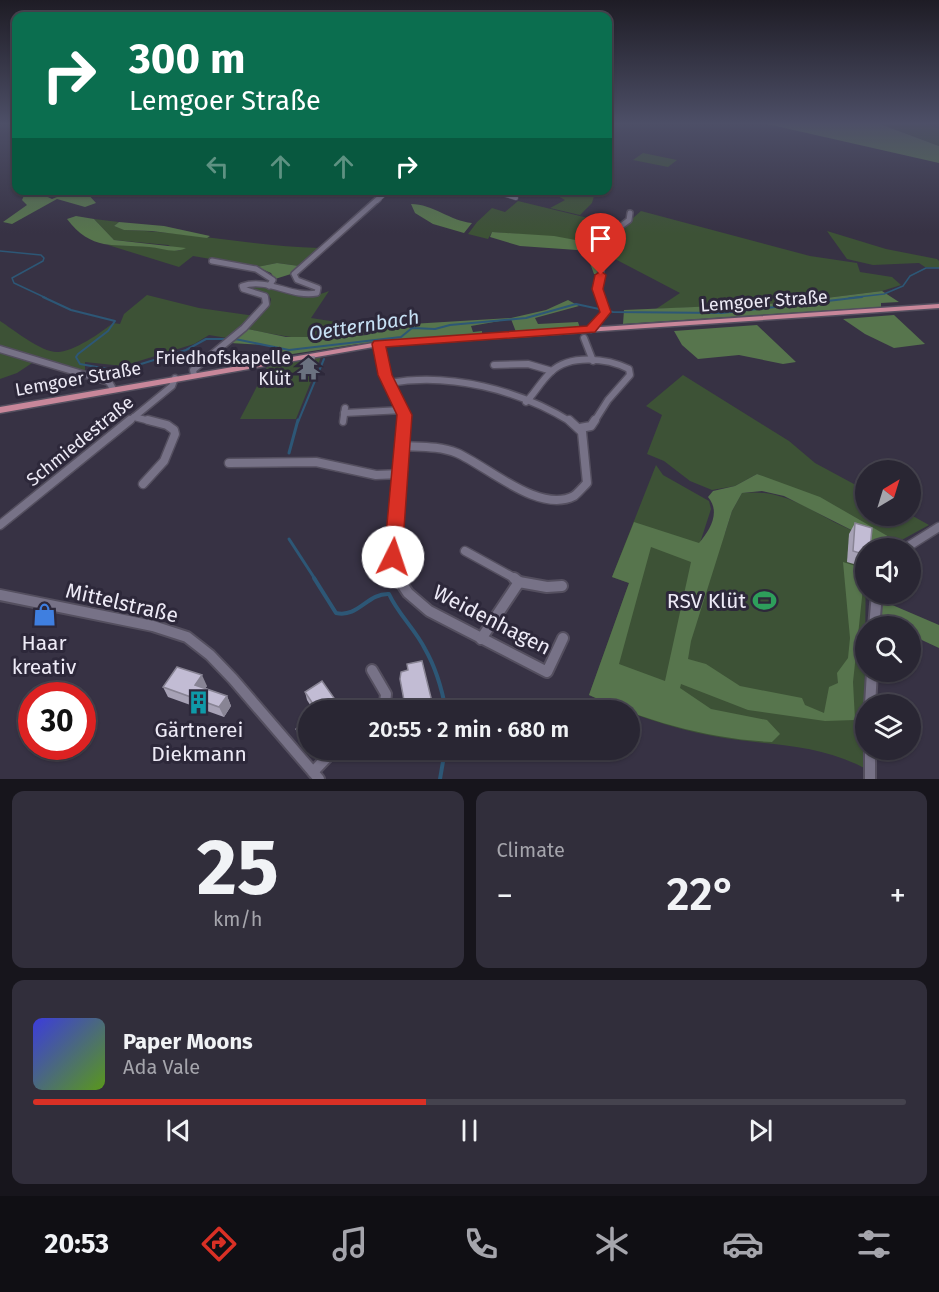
<!DOCTYPE html>
<meta charset="utf-8">
<style>
body{margin:0;font-family:"Fira Sans",sans-serif;background:#312e3b;color:#f1f3f6;height:100vh;display:flex;flex-direction:column;font-size:22px;white-space:nowrap}
*{box-sizing:border-box;margin:0}
p{font-size:20px;color:#a5a5ac}
.icon{flex:none;width:33px;height:33px;fill:none;stroke:currentColor;stroke-width:2;stroke-linecap:round;stroke-linejoin:round}
.map{position:relative;height:779px;overflow:hidden}
.drawer{display:flex;flex-direction:column;gap:12px;padding:12px;background:#17151c;flex:1}
.drawer>*{flex:none}
.guide{position:absolute;left:12px;top:12px;width:600px;height:183px;border-radius:12px;box-shadow:0 2px 4px #0004,0 0 0 2px #45434e;background:#0b6e4f;color:#fff;overflow:hidden}
.needle{width:39px;rotate:38deg}
.tools{position:absolute;left:855px;top:460px;display:grid;gap:12px}
.tools a{display:grid;place-items:center;width:66px;height:66px;border-radius:50%;background:#292633;box-shadow:0 2px 4px #0004,0 0 0 2px #45434e;font-size:30px}
.speed{position:absolute;left:18px;top:682px;display:flex;gap:12px;font-size:30px;font-weight:700;text-align:center}
.speed>*{display:grid;place-content:center;width:78px;height:78px;border-radius:50%;background:#292633;box-shadow:0 2px 4px #0004,0 0 0 2px #45434e;line-height:1}
.speed .limit{border:9px solid #d22;background:#fff;color:#111}
.pin{position:absolute;display:grid;place-items:center;width:51px;height:51px;color:#fff;margin:-62px -26px;border-radius:50% 50% 50% 0;rotate:-45deg;box-shadow:0 0 6px #0007}
.pin .icon{rotate:45deg}
.me{position:absolute;width:66px;margin:-33px;rotate:4deg;stroke-linejoin:round;filter:drop-shadow(0 0 4px #0008)}
.turn{display:flex;align-items:center;gap:21px;height:126px;padding:0 18px;font-size:27px}
.turn .icon{width:78px;height:78px;stroke-width:2.5}
.turn b{display:block;font-size:42px;line-height:51px}
.lanes{display:flex;align-items:center;height:57px;padding:0 18px;background:#0003;justify-content:center;gap:30px;direction:ltr}
.lanes .off{opacity:.35}
.big{font-size:45px;font-weight:600;line-height:1.1}
.drawer .widget{flex:1;display:flex;flex-direction:column;justify-content:center;gap:9px;min-width:0;padding:0 21px;border-radius:12px;background:#312e3b}
.drawer .dial{align-items:center;gap:0}
.dial b{font-size:78px;line-height:1}
.song{display:flex;align-items:center;gap:18px}
.cover{width:72px;height:72px;border-radius:9px;background:linear-gradient(135deg,hsl(240 70% 55%),hsl(90 70% 35%))}
.played{height:6px;border-radius:3px;background:linear-gradient(90deg,#d93025 45%,#45434e 45%)}
.keys{display:flex;justify-content:space-around;direction:ltr}
.heat{display:flex;justify-content:space-between;align-items:center;font-size:33px;direction:ltr}
.drawer .tiles{flex:1;display:grid;gap:12px;grid-template-columns:1fr 1fr}
.widget:last-child{grid-column:span 2}
.trip{position:absolute;left:298px;top:700px;width:342px;height:60px;border-radius:30px;background:#292633;box-shadow:0 2px 4px #0004,0 0 0 2px #45434e;font-weight:600;line-height:60px;text-align:center}
.tab-bar{display:flex;height:96px;justify-content:space-around;align-items:center;background:#100f14;color:#a5a5ac}
.tab-bar .icon{width:42px;height:42px}
.tab-bar .current{color:#d93025}
.tab-bar b{font-size:27px;color:#f1f3f6}
.map>svg:first-child{display:block}
.green{fill:#3d5236}
.forest{fill:#57754d;fill-rule:evenodd}
.lines{fill:none;stroke-linecap:round;stroke-linejoin:round}
.stream-far3{stroke:#2d5776;stroke-width:1.5}
.stream-far2{stroke:#2d5776;stroke-width:2}
.stream-far1{stroke:#2d5776;stroke-width:3}
.stream{stroke:#2d5776;stroke-width:4}
.minor-far4-casing{stroke:#544f5f;stroke-width:5}
.minor-far3-casing{stroke:#544f5f;stroke-width:8}
.minor-far2-casing{stroke:#544f5f;stroke-width:9}
.minor-far1-casing{stroke:#544f5f;stroke-width:11}
.minor-casing{stroke:#544f5f;stroke-width:14}
.major-casing{stroke:#544f5f;stroke-width:3}
.minor-far4{stroke:#777287;stroke-width:4}
.minor-far3{stroke:#777287;stroke-width:5}
.minor-far2{stroke:#777287;stroke-width:6}
.minor-far1{stroke:#777287;stroke-width:8}
.minor{stroke:#777287;stroke-width:10}
.major{fill:#c8879a;fill-rule:evenodd}
.wall{fill:#a7a2b6}
.shaded-wall{fill:#888494}
.building{fill:#c2bcd4;stroke:#888494;stroke-width:1.5}
.route{fill:#d93025;stroke:#8d1f18;stroke-width:1.5}
.labels{text-anchor:middle;stroke-width:6;stroke-linejoin:round;paint-order:stroke}
.street-label{font-size:18px;fill:#edeaf6;stroke:#2d283a}
.poi-label{font-size:18px;fill:#edeaf6;stroke:#2d283a;text-anchor:end}
.water-label{font-size:20px;font-style:italic;fill:#c7e1f5;stroke:#2d283a}
.near-poi-label{font-size:21px;fill:#edeaf6;stroke:#2d283a}
.near-street-label{font-size:21px;fill:#edeaf6;stroke:#2d283a}
</style>
<div class="map">
<svg width="939" height="779" viewBox="0 0 939 779">
<rect width="100%" height="100%" fill="#373244"/>
<g class="green">
<polygon points="880,124 926,124 939,129 939,146"/>
<polygon points="643,153 677,160 668,167 633,160"/>
<polygon points="558,191 591,191 594,196 592,203 580,215 550,208 565,200 558,196 565,194"/>
<path d="M518,201l99,24 1,1 -25,18c-33,-8 -66,-9 -101,-12l-4,7 -20,-5 9,-12 15,-14 13,4z"/>
<polygon points="641,211 810,256 857,263 860,272 892,277 901,285 882,291 786,303 656,309 680,293 615,259 604,256 600,247"/>
<path d="M94,219l25,3 -5,4 11,4c65,2 128,16 194,18l-20,18 -22,-3 -20,4 -64,-11 -14,11 -71,-22 39,1 33,5 -12,-6 -54,-5z"/>
<polygon points="827,231 886,249 937,259 939,261 939,268 925,267 919,263 873,265 847,259"/>
<path d="M255,284c27,7 47,18 74,7l-18,27 45,7h24c-29,25 -97,12 -132,4l22,-25 1,-5 -3,-5 -22,-5v-4z"/>
<path d="M147,295l52,13 56,8 -28,22 -18,-3 -15,9 -71,22 -38,-4v10l-85,-24v-27c14,9 42,32 58,31 15,0 44,-20 55,-29l7,1 4,-10z"/>
<polygon points="0,351 35,361 17,373 0,379"/>
<polygon points="321,357 296,419 240,419 268,365"/>
<polygon points="683,375 789,441 815,463 865,490 866,516 911,515 929,525 898,542 862,522 757,474 735,486 712,490 690,481 664,461 647,454 662,415 646,406"/>
<path d="M656,465l7,10 46,26 2,8 -11,34 25,-10 7,-22 10,-18c38,-4 60,12 92,29 18,9 37,17 55,27h-23l-2,219c-48,-26 -99,-22 -151,-32 -43,-8 -86,-23 -124,-41l40,-112 -17,-6z"/>
</g>
<g class="forest">
<polygon points="767,124 880,124 939,146 939,163"/>
<polygon points="26,191 39,191 37,192 52,199 72,191 85,191 96,203 85,207 57,199 12,224 3,222 27,205 22,200"/>
<path d="M411,204c22,0 39,17 61,19l-8,10 -31,-9 -18,-11z"/>
<path d="M76,216l18,3 20,21 72,8c-11,6 -25,0 -37,-1 -35,-3 -58,4 -82,-28z"/>
<polygon points="119,222 164,226 210,236 207,238 152,231 124,230 114,226"/>
<polygon points="492,232 554,236 581,241 582,248 593,250 601,259 598,274 594,274 587,255 577,250 520,246 490,237"/>
<polygon points="277,263 299,266 291,274 275,279 271,273 257,267"/>
<polygon points="882,291 899,302 881,303 881,307 623,324 624,310 786,303"/>
<polygon points="568,300 579,306 535,318 538,324 578,322 580,328 516,332 511,319 471,326 473,332 482,331 482,334 358,344 286,355 267,345 230,343 248,329 286,337 347,337 367,335 376,328 411,324 511,318 546,310"/>
<polygon points="894,315 925,344 894,348 865,334 843,319"/>
<polygon points="757,325 796,362 783,364 739,355 698,359 682,345 674,331"/>
<path d="M757,474l63,23 78,45 -6,7h-3l-105,-53 -22,-5 -20,2 -10,18 -41,130 -3,18 18,5 34,22 62,12 3,7 19,8 5,-26 9,-4 -1,-10 11,-15 2,-20 -7,-76 22,7 -12,113 2,38 -30,1 -77,-11 -67,-26 -1,4 31,21 56,11 13,14 -8,8c-63,-3 -127,-21 -183,-47l40,-112 -17,-6 22,-55 65,21c11,-13 22,-31 9,-46l5,-6 22,-5zM651,547l40,15 -26,119 -46,-17z"/>
<polygon points="881,604 890,604 939,625 939,648 911,635 910,627 891,627 880,622"/>
</g>
<g class="lines">
<g class="stream-far3">
<polyline points="0,251 41,255 44,258 43,261 12,278 14,283 46,298"/>
<polyline points="849,298 884,294 903,286 910,276 926,268 939,268"/>
</g>
<g class="stream-far2">
<polyline points="43,297 71,310 115,321 108,331 78,354 76,357 80,364 108,369 125,369 186,350 206,339 229,339"/>
<polyline points="235,339 289,350 401,337 412,328 435,329 450,325 526,318 576,304 613,312 722,313 862,297"/>
<polyline points="298,422 324,359"/>
</g>
<g class="stream-far1">
<polyline points="289,453 298,420"/>
<polyline points="289,539 315,579"/>
</g>
<g class="stream">
<path d="M314,578l22,35c23,5 31,-20 53,-19 9,20 26,35 36,55 11,19 17,40 21,62"/>
<polyline points="440,779 445,750"/>
</g>
<defs>
<g id="minor-far4">
<polyline points="489,190 516,198"/>
<polyline points="377,201 389,190"/>
</g>
<g id="minor-far3">
<polyline points="212,261 256,269 273,280 269,286"/>
<path d="M265,298v-2l-22,-7 -1,-3c26,-9 49,12 75,7l1,-5 -21,-8 -3,-6 84,-75"/>
<polyline points="601,298 598,289 602,265 596,245 629,220 630,213"/>
</g>
<g id="minor-far2">
<polyline points="591,329 606,312 601,297"/>
<polyline points="584,338 593,361"/>
<polyline points="379,344 385,375 405,415 405,422"/>
<polyline points="0,349 109,382 113,389"/>
<polyline points="494,365 528,364 552,371"/>
<polyline points="194,375 193,370 244,328 266,304 265,297"/>
<path d="M389,383c61,-11 130,7 182,39"/>
<path d="M526,402c9,-9 15,-21 25,-30 19,-18 56,-14 78,-3l1,6 -22,25 -14,22"/>
<polyline points="344,413 403,410"/>
<polyline points="134,417 154,422"/>
<polyline points="128,422 172,386 175,378"/>
<polyline points="343,422 345,408"/>
</g>
<g id="minor-far1">
<polyline points="580,428 591,426 595,420"/>
<path d="M402,446c18,1 38,0 55,7 30,13 82,61 117,43 4,-3 9,-9 13,-13l-5,-51 -13,-12"/>
<polyline points="229,463 316,462 376,475 401,474"/>
<polyline points="143,484 164,461 175,434 174,430 167,425 148,420"/>
<polyline points="0,525 130,420"/>
<polyline points="904,549 939,527"/>
<polyline points="465,551 516,579"/>
<path d="M399,579c-13,-28 -1,-76 2,-107 2,-17 2,-34 4,-52"/>
</g>
<g id="minor">
<polyline points="398,578 408,593 429,611 547,672 563,638"/>
<polyline points="514,578 519,582"/>
<polyline points="0,595 153,626 187,637 210,655 233,679 319,779"/>
<polyline points="874,627 877,594"/>
<polyline points="481,639 519,582 547,587 562,586"/>
<polyline points="372,670 386,694 384,711"/>
<polyline points="870,705 872,672"/>
<polyline points="870,750 870,779"/>
<polyline points="313,772 334,750"/>
</g>
<polygon id="major" points="939,304 939,308 379,346 0,413 0,407 379,342"/>
</defs>
<use href="#minor-far4" class="minor-far4-casing"/>
<use href="#minor-far3" class="minor-far3-casing"/>
<use href="#minor-far2" class="minor-far2-casing"/>
<use href="#minor-far1" class="minor-far1-casing"/>
<use href="#minor" class="minor-casing"/>
<use href="#major" class="major-casing"/>
<use href="#minor-far4" class="minor-far4"/>
<use href="#minor-far3" class="minor-far3"/>
<use href="#minor-far2" class="minor-far2"/>
<use href="#minor-far1" class="minor-far1"/>
<use href="#minor" class="minor"/>
<use href="#major" class="major"/>
</g>
<g class="wall">
<polygon points="314,357 315,364 312,372 304,372 303,365"/>
<polygon points="855,523 866,549 866,565 864,567 847,562 849,534"/>
<polygon points="207,686 205,688 227,696 231,706 224,717 168,697 163,687"/>
<polygon points="305,692 343,711 314,711 307,700"/>
<polygon points="309,717 309,749 298,736 296,729"/>
</g>
<g class="shaded-wall">
<polygon points="314,357 315,364 312,372 310,366"/>
<polygon points="202,675 207,686 200,696 195,685"/>
<polygon points="227,696 231,706 224,717 219,707"/>
</g>
<g class="building">
<polygon points="306,357 314,357 310,366 303,365"/>
<polygon points="855,523 872,528 870,549 866,549 866,555 853,551"/>
<polygon points="422,661 434,710 406,711 400,679 401,672 408,670 407,664"/>
<polygon points="177,667 202,675 195,685 227,696 219,707 163,687"/>
<polygon points="322,681 343,711 316,711 317,710 305,692"/>
<polygon points="309,717 309,745 296,729"/>
</g>
<linearGradient id="sky" x2="0" y2="1"><stop stop-color="#1e1c25"/><stop offset="0.53" stop-color="#4d4f67"/><stop offset="1" stop-color="#4d4f67" stop-opacity="0"/></linearGradient>
<rect width="939" height="233" fill="url(#sky)"/>
<polygon class="route" points="601,271 606,275 603,289 611,312 595,332 386,347 392,375 412,415 402,557 399,562 393,564 387,562 384,557 397,415 378,375 372,344 374,341 587,326 600,312 592,289 595,275"/>
<defs>
<symbol id="temple-bare" viewBox="-9 -9 18 18"><path d="M0-6L5-2H3V0L6.5 2.5H4V6H1.5V3h-3V6H-4V2.5H-6.5L-3 0V-2H-5Z" fill="#6b7280" stroke="#2d283a" stroke-width="2.5" paint-order="stroke"/></symbol>
<symbol id="stadium-bare" viewBox="-9 -9 18 18"><path d="M0-5a6.5 5 0 1 0 0 10a6.5 5 0 1 0 0-10ZM-3.5-1.8h7v3.6h-7Z" fill="#2e9e5b" stroke="#2d283a" stroke-width="2.5" paint-order="stroke"/></symbol>
<symbol id="shop-bare" viewBox="-9 -9 18 18"><path d="M-5-2.5h2.3a2.7 3.5 0 0 1 5.4 0H5L5.5 6h-11ZM-1.5-2.5h3a1.5 2.3 0 0 0-3 0Z" fill="#3f7fe0" stroke="#2d283a" stroke-width="2.5" paint-order="stroke"/></symbol>
<symbol id="building-bare" viewBox="-9 -9 18 18"><path d="M-4-6H4V6H1V3H-1V6H-4ZM-2.5-4.3h1.7v1.8h-1.7ZM.8-4.3h1.7v1.8H.8ZM-2.5-1h1.7V.8h-1.7ZM.8-1h1.7V.8H.8Z" fill="#0f9aa8" stroke="#2d283a" stroke-width="2.5" paint-order="stroke"/></symbol>
</defs>
<g fill-rule="evenodd">
<use href="#temple-bare" x="292" y="352" width="33" height="33"/>
<use href="#stadium-bare" x="748" y="584" width="33" height="33"/>
<use href="#shop-bare" x="28" y="598" width="33" height="33"/>
<use href="#building-bare" x="182" y="686" width="33" height="33"/>
</g>
<g class="labels">
<g class="street-label">
<text transform="translate(764 301) rotate(-4)" y="6">Lemgoer Straße</text>
<text transform="translate(78 379) rotate(-10)" y="6">Lemgoer Straße</text>
<text transform="translate(80 441) rotate(-39)" y="6">Schmiedestraße</text>
</g>
<g class="poi-label">
<text x="291" y="364">Friedhofskapelle<tspan x="291" dy="21">Klüt</tspan></text>
</g>
<g class="water-label">
<text transform="translate(364 325) rotate(-9)" y="7">Oetternbach</text>
</g>
<g class="near-poi-label">
<text x="746" y="608" text-anchor="end">RSV Klüt</text>
<text x="44" y="650">Haar<tspan x="44" dy="24">kreativ</tspan></text>
<text x="199" y="737">Gärtnerei<tspan x="199" dy="24">Diekmann</tspan></text>
</g>
<g class="near-street-label">
<text transform="translate(122 603) rotate(13)" y="7">Mittelstraße</text>
<text transform="translate(492 620) rotate(27)" y="7">Weidenhagen</text>
</g>
</g>
</svg>
<div class="tools">
<a><svg class="needle" viewBox="-14 -14 28 28"><path d="M0-13l5 13h-10z" fill="#e53935"/><path d="M0 13l5-13h-10z" fill="#a5a5ac"/></svg></a>
<a><svg class="icon" aria-label="sound" viewBox="0 0 24 24"><path d="M4 9h4l5-4v14l-5-4H4zM17 9q2 3 0 6"/></svg></a>
<a><svg class="icon" aria-label="search" viewBox="0 0 24 24"><circle cx="10" cy="10" r="6"/><path d="M15 15l6 6"/></svg></a>
<a><svg class="icon" aria-label="layers" viewBox="0 0 24 24"><path d="M12 4l9 5-9 5-9-5zM3 14l9 5 9-5"/></svg></a>
</div>
<div class="speed"><div class="limit">30</div></div>
<div class="pin" style="left:601px;top:275px;background:#d93025"><svg class="icon" aria-label="arrive" viewBox="0 0 24 24"><path d="M6 21V4h12l-3 4 3 4H6"/></svg></div>
<svg class="me" style="left:393px;top:557px" viewBox="-20 -20 40 40"><circle r="19" fill="#fff"/><path d="M0-13L10 11 0 6-10 11z" fill="#d93025"/></svg>
<div class="trip">20:55 · 2 min · 680 m</div>
<div class="guide">
<div class="turn"><svg class="icon" aria-label="right" viewBox="0 0 24 24"><path d="M7 20v-9h11M14 6l5 5-5 5"/></svg><div><b>300 m</b>Lemgoer Straße</div></div>
<div class="lanes"><svg class="icon off" aria-label="left" viewBox="0 0 24 24"><path d="M17 20v-9H6M10 6l-5 5 5 5"/></svg><svg class="icon off" aria-label="ahead" viewBox="0 0 24 24"><path d="M12 20V5M6 11l6-6 6 6"/></svg><svg class="icon off" aria-label="ahead" viewBox="0 0 24 24"><path d="M12 20V5M6 11l6-6 6 6"/></svg><svg class="icon" aria-label="right" viewBox="0 0 24 24"><path d="M7 20v-9h11M14 6l5 5-5 5"/></svg></div>
</div>
</div>
<section class="drawer">
<div class="tiles">
<div class="widget dial"><b>25</b><p>km/h</p></div>
<div class="widget"><p>Climate</p>
<div class="heat"><a>−</a><b class="big">22°</b><a>+</a></div>
</div>
<div class="widget">
<div class="song"><i class="cover"></i><div><b>Paper Moons</b><p>Ada Vale</p></div></div>
<div class="played"></div>
<div class="keys"><svg class="icon" aria-label="previous" viewBox="0 0 24 24"><path d="M18 5L8 12l10 7zM5 5v14"/></svg><svg class="icon" aria-label="pause" viewBox="0 0 24 24"><path d="M8 5v14M16 5v14"/></svg><svg class="icon" aria-label="next" viewBox="0 0 24 24"><path d="M6 5l10 7-10 7zM19 5v14"/></svg></div>
</div>
</div>
</section>
<nav class="tab-bar">
<b>20:53</b>
<svg class="icon current" aria-label="directions" viewBox="0 0 24 24"><path d="M12 3l9 9-9 9-9-9zM9 14v-3h6M13 9l2 2-2 2"/></svg>
<svg class="icon" aria-label="music" viewBox="0 0 24 24"><path d="M9 18V5l10-2v13"/><circle cx="6" cy="18" r="3"/><circle cx="16" cy="16" r="3"/></svg>
<svg class="icon" aria-label="phone" viewBox="0 0 24 24"><path d="M5 4h4l2 5-3 2q2 4 5 5l2-3 5 2v4C11 20 4 13 5 4z"/></svg>
<svg class="icon" aria-label="climate" viewBox="0 0 24 24"><path d="M12 3v18M4 7l16 10M4 17L20 7"/></svg>
<svg class="icon" aria-label="car" viewBox="0 0 24 24"><path d="M5 17H2v-5l4-1 3-4h7l3 4 3 1v5h-3M9 17h6M6 11h13"/><circle cx="7" cy="17" r="2"/><circle cx="17" cy="17" r="2"/></svg>
<svg class="icon" aria-label="filters" viewBox="0 0 24 24"><path d="M4 7h16M4 17h16"/><circle cx="9" cy="7" r="2"/><circle cx="15" cy="17" r="2"/></svg>
</nav>
